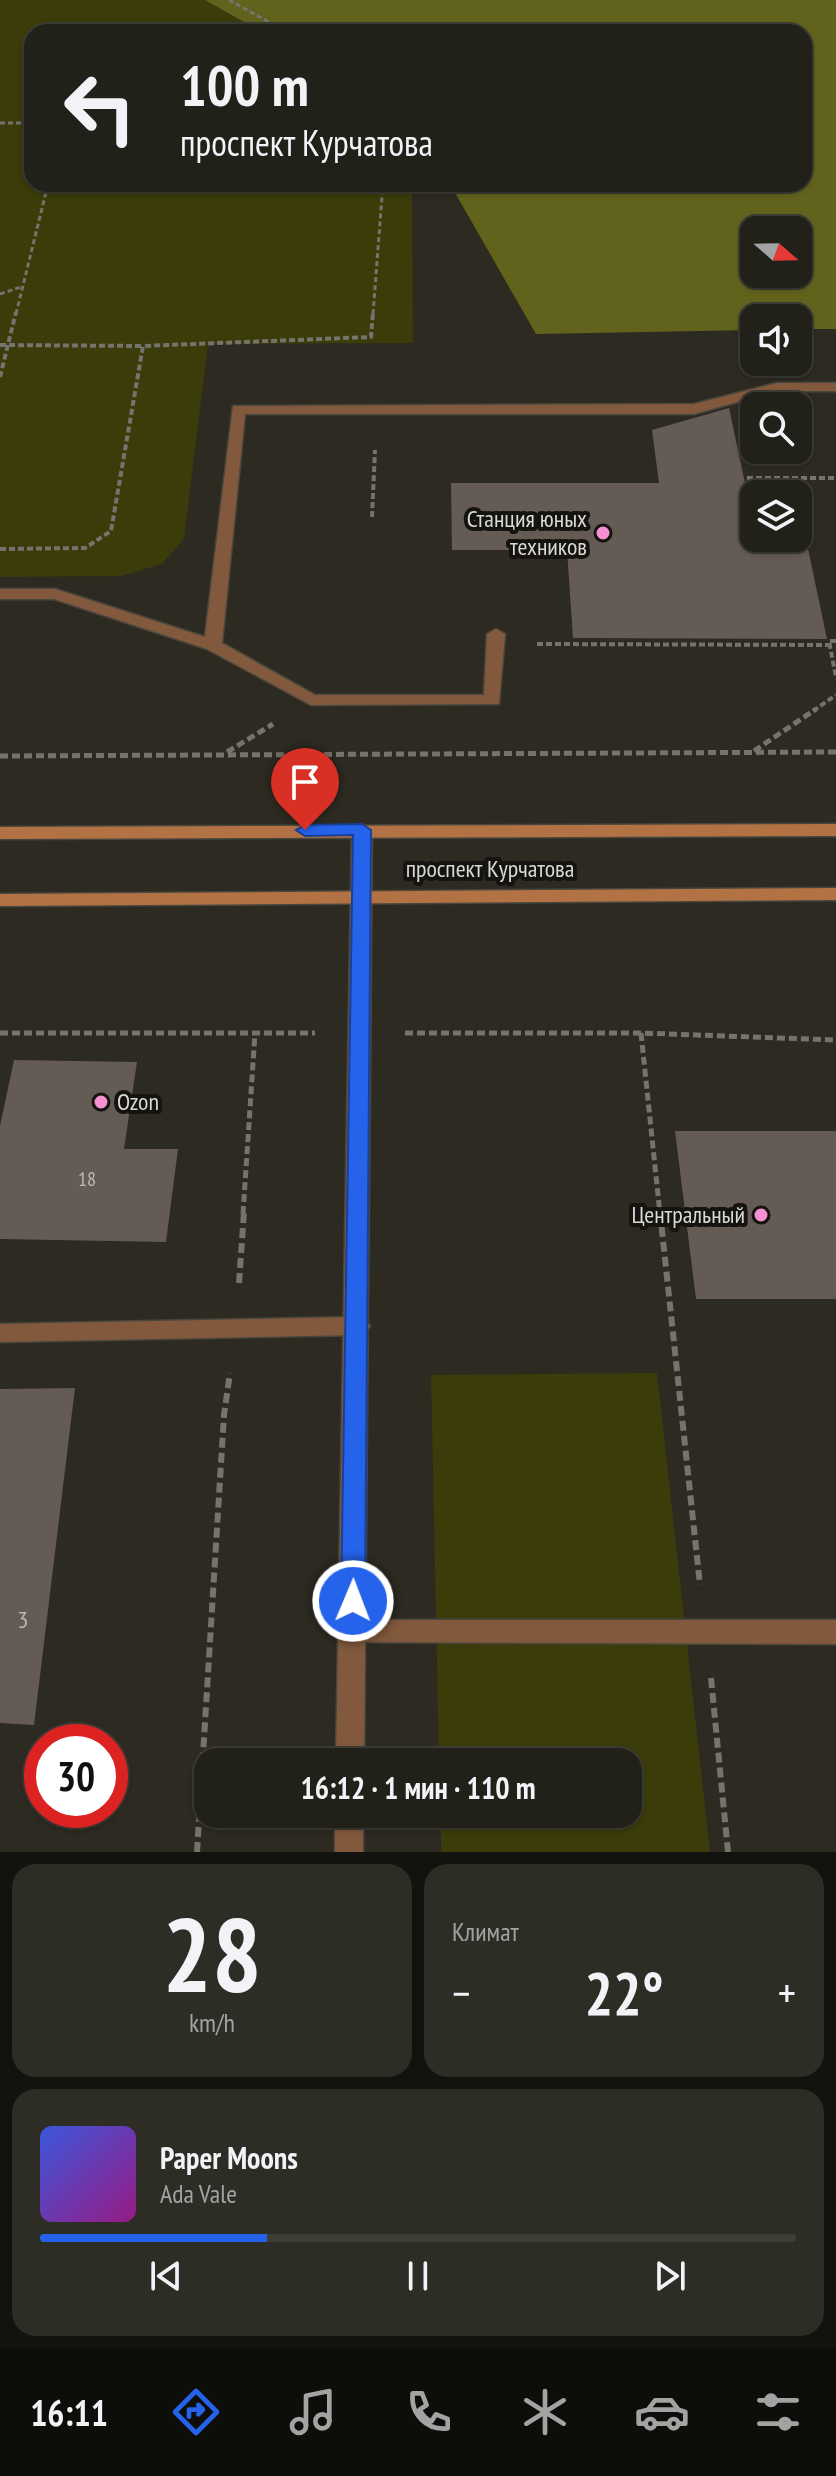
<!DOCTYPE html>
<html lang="ru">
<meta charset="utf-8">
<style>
body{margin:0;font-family:"PT Sans Narrow",sans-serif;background:#2d2d26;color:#f1f3f6;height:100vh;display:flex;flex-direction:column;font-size:30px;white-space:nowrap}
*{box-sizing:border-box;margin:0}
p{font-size:26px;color:#a2a3a2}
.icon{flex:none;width:44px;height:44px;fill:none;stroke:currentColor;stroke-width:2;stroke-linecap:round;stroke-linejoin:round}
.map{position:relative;height:1852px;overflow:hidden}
.sheet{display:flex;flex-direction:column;gap:12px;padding:12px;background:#12120e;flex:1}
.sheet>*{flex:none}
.guide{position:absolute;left:24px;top:24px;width:788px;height:168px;border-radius:24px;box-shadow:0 2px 6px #0004,0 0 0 2px #3e3e38;background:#212019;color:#f1f3f6;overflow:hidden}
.needle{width:52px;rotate:110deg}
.fabs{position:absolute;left:740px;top:216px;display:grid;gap:16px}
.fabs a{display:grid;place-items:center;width:72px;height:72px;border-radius:16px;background:#212019;box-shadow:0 2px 6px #0004,0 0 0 2px #3e3e38;font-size:40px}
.speed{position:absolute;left:24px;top:1724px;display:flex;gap:16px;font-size:40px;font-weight:700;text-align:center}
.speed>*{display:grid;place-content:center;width:104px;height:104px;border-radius:50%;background:#212019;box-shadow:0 2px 6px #0004,0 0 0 2px #3e3e38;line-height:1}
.speed .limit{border:12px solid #d22;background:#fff;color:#111}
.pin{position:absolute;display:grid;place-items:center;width:68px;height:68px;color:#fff;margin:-82px -34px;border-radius:50% 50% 50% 0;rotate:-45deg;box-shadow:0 0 8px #0007}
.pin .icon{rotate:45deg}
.me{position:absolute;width:88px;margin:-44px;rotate:1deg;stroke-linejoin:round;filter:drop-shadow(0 0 6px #0008)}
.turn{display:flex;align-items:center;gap:28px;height:168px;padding:0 24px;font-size:36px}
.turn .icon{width:104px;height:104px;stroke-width:2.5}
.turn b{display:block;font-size:56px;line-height:68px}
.big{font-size:60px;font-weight:700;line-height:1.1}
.sheet .widget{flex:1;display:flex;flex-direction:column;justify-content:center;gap:12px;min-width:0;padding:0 28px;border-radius:24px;background:#2d2d26}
.sheet .dial{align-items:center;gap:0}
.dial b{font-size:104px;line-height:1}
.song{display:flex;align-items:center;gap:24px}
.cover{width:96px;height:96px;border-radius:12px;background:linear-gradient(135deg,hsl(230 70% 55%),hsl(310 70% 35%))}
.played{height:8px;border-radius:4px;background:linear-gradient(90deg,#2563eb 30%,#3e3e38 30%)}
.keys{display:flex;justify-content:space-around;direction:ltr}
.heat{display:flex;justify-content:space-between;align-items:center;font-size:44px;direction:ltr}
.sheet .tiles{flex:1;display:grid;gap:12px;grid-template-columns:1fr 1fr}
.widget:last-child{grid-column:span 2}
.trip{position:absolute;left:194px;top:1748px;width:448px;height:80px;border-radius:24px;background:#212019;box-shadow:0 2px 6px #0004,0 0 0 2px #3e3e38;font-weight:700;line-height:80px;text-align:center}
.tab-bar{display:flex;height:128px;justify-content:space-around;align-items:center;background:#0d0d0a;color:#a2a3a2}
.tab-bar .icon{width:56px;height:56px}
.tab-bar .selected{color:#2563eb}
.tab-bar b{font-size:36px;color:#f1f3f6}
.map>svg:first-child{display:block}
.green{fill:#3b3c0a}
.forest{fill:#61631d;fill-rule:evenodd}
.building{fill:#645b54}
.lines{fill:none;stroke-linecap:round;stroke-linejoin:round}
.lane-casing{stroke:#48463d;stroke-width:3}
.street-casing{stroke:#48463d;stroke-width:3}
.secondary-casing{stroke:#48463d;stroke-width:3}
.path-far3{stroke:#75736c;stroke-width:3;stroke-dasharray:5 3;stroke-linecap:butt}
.path-far2{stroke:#75736c;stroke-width:4;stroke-dasharray:6 3;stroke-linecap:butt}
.path-far1{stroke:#75736c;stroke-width:5;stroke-dasharray:8 4;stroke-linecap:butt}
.path{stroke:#75736c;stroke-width:6;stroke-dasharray:10 5;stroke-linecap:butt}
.lane{fill:#82593d;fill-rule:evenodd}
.street{fill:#82593d;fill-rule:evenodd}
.secondary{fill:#b37244;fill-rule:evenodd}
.route{fill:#2563eb;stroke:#184099;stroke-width:2}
.poi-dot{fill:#f591d2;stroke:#14130f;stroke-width:3}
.labels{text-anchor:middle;stroke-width:8;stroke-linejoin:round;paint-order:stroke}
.number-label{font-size:20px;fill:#bcbab3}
.poi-label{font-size:24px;fill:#dad9d3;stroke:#14130f;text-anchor:end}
.street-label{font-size:24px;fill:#dad9d3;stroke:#14130f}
.near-number-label{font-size:24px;fill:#bcbab3}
</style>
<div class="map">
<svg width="836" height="1852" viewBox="0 0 836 1852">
<rect width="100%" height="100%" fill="#2c2a21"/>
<g class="green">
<polygon points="0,0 205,0 262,32 32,32 32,184 412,184 413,343 208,344 184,539 162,564 121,576 0,577"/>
<polygon points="657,1373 710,1852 441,1852 441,1814 628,1814 628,1762 439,1762 431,1375"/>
</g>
<path class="forest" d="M205,0h631v329h-38v-11h-44v12l-218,4 -86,-150h354v-152h-542zM754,230h44v44h-44z"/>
<g class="building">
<polygon points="729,408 745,483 794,482 796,494 754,494 754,538 798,538 798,501 827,639 573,638 567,550 452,550 451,483 659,483 652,430"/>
<polygon points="14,1060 137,1062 124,1149 178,1149 166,1242 0,1239 0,1126"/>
<polygon points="675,1131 836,1131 836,1299 696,1299"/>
<polygon points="75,1388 34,1725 0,1723 0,1389"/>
</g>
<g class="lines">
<defs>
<g id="lane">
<polygon points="777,383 836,383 836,391 777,391 694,414 245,414 222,643 315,695 484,695 487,634 496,629 505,634 499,704 311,705 207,649 54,599 0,599 0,589 55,589 205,637 233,406 694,404"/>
<polygon points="358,1317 366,1320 370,1326 366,1332 358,1335 0,1342 0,1324"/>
<polygon points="352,1620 836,1620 836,1644 352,1642 343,1639 339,1631 343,1623"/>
</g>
<g id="street">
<polygon points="362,824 372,830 364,1762 336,1762 352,830"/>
<rect x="335" y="1814" width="28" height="38"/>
</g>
<g id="secondary">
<polygon points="836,824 836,836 0,839 0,827"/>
<polygon points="836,888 836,900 0,906 0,894"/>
</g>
</defs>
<use href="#lane" class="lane-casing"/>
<use href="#street" class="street-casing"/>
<use href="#secondary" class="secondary-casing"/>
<g class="path-far3">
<polyline points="229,0 287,32"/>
<polyline points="0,123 32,123"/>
<polyline points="0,294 21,287"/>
<polyline points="16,314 48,184"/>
<polyline points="373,314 383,184"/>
</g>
<g class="path-far2">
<polyline points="0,345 143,346"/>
<polyline points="0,377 16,312"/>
<polyline points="747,478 836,478"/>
<polyline points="372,517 375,450"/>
<polyline points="0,549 85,548 111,531 143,346 371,337 373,312"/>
<polyline points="836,641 829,641 836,677"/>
<polyline points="537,644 829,645"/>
<polyline points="813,711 836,695"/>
</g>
<g class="path-far1">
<polyline points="754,751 816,709"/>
<polyline points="227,752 273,724"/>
<polyline points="0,756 836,752"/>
<polyline points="0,1033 315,1033"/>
<polyline points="405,1033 641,1033 836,1040"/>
<polyline points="641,1033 660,1214"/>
<polyline points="243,1214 255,1033"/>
</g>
<g class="path">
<polyline points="660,1212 700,1585"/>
<polyline points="239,1283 244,1212"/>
<polyline points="711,1678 728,1852"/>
<polyline points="197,1852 224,1415 230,1373"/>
</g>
<use href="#lane" class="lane"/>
<use href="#street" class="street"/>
<use href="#secondary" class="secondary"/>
</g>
<polygon class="route" points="362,824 371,830 365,1601 361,1608 353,1611 344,1608 341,1601 353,835 305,836 296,830 305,825"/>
<g class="poi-dot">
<circle cx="603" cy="533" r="8"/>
<circle cx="101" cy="1102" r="8"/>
<circle cx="761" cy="1215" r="8"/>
</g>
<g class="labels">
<g class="number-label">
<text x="87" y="1186">18</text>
</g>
<g class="poi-label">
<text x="587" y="527">Станция юных<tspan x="587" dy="28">техников</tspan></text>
<text x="117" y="1110" text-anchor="start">Ozon</text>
<text x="745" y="1223">Центральный</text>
</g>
<g class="street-label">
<text x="490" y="877">проспект Курчатова</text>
</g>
<g class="near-number-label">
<text x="23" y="1628">3</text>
</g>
</g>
</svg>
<div class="fabs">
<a><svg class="needle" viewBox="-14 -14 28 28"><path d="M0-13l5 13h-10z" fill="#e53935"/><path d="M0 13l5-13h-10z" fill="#a2a3a2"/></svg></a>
<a><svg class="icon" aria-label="sound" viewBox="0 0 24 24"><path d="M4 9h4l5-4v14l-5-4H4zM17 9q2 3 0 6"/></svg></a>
<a><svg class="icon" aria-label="search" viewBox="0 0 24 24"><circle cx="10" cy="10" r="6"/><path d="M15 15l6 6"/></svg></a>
<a><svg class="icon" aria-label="layers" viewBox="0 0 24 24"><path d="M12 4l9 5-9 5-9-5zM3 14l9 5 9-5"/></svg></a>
</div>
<div class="speed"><div class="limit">30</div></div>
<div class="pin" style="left:305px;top:830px;background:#d93025"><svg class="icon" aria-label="arrive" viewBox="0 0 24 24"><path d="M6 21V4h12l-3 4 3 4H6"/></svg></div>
<svg class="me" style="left:353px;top:1601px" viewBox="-20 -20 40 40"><circle r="17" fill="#2563eb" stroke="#fff" stroke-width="3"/><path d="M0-11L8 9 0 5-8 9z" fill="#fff"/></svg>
<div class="trip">16:12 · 1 мин · 110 m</div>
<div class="guide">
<div class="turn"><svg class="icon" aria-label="left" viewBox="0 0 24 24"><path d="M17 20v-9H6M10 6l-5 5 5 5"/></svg><div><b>100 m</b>проспект Курчатова</div></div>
</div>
</div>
<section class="sheet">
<div class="tiles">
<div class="widget dial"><b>28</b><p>km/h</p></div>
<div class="widget"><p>Климат</p>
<div class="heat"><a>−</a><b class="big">22°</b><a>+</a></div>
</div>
<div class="widget">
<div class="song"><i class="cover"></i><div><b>Paper Moons</b><p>Ada Vale</p></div></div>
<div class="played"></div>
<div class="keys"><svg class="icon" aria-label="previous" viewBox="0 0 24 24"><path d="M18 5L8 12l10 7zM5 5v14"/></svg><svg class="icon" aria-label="pause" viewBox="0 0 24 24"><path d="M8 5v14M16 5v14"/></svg><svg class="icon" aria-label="next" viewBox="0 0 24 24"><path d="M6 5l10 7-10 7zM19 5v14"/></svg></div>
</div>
</div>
</section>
<nav class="tab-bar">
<b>16:11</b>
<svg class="icon selected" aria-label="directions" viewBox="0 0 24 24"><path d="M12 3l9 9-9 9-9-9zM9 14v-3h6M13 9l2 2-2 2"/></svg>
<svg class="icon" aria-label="music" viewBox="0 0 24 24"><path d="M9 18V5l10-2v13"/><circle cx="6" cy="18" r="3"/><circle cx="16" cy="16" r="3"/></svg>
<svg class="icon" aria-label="phone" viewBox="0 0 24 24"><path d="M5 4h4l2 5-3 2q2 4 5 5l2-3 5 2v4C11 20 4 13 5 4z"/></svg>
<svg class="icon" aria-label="climate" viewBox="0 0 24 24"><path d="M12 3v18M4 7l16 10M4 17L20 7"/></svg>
<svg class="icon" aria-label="car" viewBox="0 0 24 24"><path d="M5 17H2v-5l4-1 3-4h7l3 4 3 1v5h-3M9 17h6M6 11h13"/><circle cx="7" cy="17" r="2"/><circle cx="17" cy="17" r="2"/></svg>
<svg class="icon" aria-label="filters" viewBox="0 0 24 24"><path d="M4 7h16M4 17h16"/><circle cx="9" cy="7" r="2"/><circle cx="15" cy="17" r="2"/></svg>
</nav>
